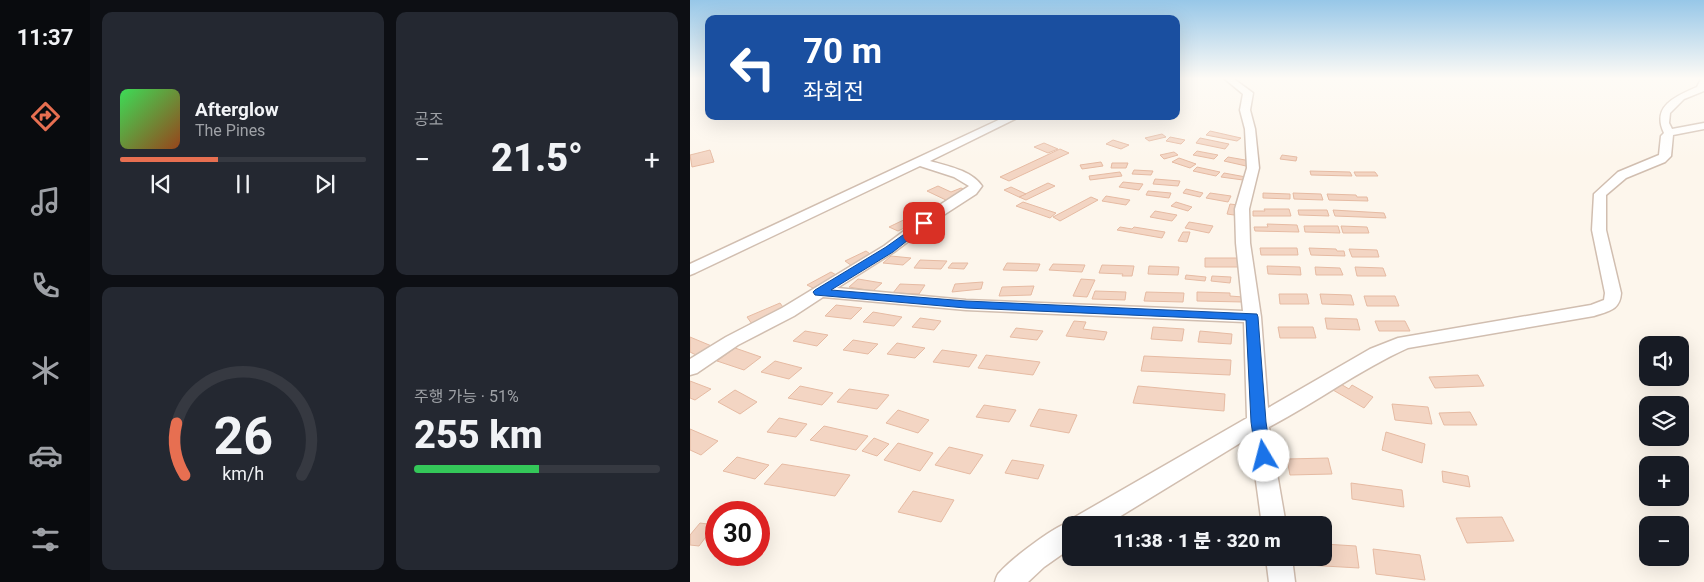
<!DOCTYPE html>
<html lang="ko">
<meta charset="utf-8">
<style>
body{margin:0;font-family:Roboto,"Noto Sans KR",sans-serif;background:#242831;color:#f1f3f6;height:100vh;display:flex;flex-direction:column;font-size:19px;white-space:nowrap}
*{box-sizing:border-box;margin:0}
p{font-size:16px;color:#9ea1a6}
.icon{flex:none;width:28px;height:28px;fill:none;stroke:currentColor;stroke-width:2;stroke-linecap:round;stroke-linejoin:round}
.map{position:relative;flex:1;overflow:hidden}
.panel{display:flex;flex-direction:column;gap:12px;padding:12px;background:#0d0f14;width:600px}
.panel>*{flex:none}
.banner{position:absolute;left:15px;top:15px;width:475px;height:105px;border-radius:10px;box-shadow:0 5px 20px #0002;background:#1a4fa0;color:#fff;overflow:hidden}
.controls{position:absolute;left:949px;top:336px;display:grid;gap:10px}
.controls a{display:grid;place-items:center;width:50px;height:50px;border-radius:10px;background:#171b24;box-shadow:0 5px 20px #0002;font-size:25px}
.speed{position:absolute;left:15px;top:501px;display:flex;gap:10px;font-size:25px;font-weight:700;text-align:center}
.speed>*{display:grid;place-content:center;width:65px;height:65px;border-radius:50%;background:#171b24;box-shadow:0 5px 20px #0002;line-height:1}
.speed .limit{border:8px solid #d22;background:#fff;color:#111}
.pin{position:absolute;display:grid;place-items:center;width:42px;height:42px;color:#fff;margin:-21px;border-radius:10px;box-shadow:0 2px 8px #0006}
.me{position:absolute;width:55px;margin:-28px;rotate:352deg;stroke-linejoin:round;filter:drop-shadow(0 0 4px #0008)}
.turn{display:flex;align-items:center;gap:18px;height:105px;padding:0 15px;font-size:22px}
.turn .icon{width:65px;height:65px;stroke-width:2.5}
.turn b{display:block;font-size:35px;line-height:42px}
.big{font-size:38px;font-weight:800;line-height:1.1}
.panel .widget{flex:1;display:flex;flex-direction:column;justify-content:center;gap:8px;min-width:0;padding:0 18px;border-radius:10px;background:#242831}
.panel .dial{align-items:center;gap:0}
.dial svg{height:130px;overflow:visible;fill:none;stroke:#363941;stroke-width:7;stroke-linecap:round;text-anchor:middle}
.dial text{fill:#f1f3f6;stroke:none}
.song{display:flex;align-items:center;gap:15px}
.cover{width:60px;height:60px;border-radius:8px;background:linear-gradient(135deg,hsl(130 70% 55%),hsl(20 70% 35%))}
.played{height:5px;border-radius:2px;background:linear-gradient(90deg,#e76f51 40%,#363941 40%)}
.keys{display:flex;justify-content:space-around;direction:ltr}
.heat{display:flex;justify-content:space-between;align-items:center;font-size:28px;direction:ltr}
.charge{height:8px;border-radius:4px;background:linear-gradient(90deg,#34c759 51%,#363941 0)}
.panel .tiles{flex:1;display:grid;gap:12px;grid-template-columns:repeat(2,1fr)}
.trip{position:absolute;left:372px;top:516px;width:270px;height:50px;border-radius:10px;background:#171b24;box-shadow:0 5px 20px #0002;font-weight:800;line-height:50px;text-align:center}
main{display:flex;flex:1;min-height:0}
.tabs{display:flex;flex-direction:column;width:90px;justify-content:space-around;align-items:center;background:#090b0e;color:#9ea1a6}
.tabs .icon{width:35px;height:35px}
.tabs .selected{color:#e76f51}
.tabs b{font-size:22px;color:#f1f3f6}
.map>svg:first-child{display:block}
.building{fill:#f3d5c3;stroke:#e6bba3}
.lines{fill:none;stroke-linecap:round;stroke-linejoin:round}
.street-casing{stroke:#d1beb0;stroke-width:3}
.street{fill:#fff;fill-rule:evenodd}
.route{fill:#1a73e8;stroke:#114b97}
</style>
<main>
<nav class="tabs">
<b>11:37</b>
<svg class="icon selected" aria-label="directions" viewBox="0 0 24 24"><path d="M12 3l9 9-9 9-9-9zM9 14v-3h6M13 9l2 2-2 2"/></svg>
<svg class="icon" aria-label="music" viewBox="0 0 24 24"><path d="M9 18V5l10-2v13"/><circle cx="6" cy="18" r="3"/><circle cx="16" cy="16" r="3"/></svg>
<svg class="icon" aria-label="phone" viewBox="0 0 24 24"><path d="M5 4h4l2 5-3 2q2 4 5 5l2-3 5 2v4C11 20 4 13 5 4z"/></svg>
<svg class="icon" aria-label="climate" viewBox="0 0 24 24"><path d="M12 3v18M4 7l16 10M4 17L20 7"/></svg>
<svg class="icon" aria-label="car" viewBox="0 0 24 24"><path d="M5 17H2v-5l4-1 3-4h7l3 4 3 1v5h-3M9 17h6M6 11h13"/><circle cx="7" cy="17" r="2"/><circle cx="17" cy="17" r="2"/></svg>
<svg class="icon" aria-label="filters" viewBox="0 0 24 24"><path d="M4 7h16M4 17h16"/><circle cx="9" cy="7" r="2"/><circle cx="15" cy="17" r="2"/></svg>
</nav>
<section class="panel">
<div class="tiles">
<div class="widget">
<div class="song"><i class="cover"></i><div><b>Afterglow</b><p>The Pines</p></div></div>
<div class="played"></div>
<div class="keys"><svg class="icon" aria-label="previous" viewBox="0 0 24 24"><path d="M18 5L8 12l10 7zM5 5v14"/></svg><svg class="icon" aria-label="pause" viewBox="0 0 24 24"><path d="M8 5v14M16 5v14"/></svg><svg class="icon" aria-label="next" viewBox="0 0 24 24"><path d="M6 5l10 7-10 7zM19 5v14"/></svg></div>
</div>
<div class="widget"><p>공조</p>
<div class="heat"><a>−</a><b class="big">21.5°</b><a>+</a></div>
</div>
<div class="widget dial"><svg viewBox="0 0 100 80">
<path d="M14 69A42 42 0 1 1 86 69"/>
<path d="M14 69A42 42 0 0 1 9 37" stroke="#e76f51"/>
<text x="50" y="56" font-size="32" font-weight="700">26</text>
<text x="50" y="72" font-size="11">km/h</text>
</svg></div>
<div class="widget"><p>주행 가능 · 51%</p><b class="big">255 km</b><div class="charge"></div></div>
</div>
</section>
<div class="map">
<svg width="1014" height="582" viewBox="0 0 1014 582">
<rect width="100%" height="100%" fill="#fdf6ec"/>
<g class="building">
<polygon points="520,131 551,138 547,141 516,135"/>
<polygon points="472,134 476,137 459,141 455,138"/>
<polygon points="480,137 495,140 491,144 476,141"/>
<polygon points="510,138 539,144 535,149 506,143"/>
<polygon points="423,140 439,145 431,149 416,144"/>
<polygon points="354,143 368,149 358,153 344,147"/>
<polygon points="370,149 379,153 319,181 310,177"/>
<polygon points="20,150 24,162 2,167 0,155"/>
<polygon points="507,151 528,155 524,159 503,155"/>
<polygon points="484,152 488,155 474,159 470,155"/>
<polygon points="592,155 607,157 606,161 590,159"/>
<polygon points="538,157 561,161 556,166 534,161"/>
<polygon points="489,158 506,164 500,168 482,162"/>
<polygon points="411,162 413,166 392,169 390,165"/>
<polygon points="422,163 438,163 436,168 421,168"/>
<polygon points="507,167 530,172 526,176 503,171"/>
<polygon points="444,170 463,171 461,175 442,174"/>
<polygon points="620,171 660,172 662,176 621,175"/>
<polygon points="430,172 432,176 400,180 399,176"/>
<polygon points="664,172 685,172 688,176 666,176"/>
<polygon points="534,173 556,177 553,180 531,177"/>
<polygon points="465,179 490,181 488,186 463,184"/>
<polygon points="433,182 453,184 449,190 429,187"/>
<polygon points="358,183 365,186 336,200 329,197"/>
<polygon points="248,186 261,192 271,188 278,191 258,201 237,191"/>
<polygon points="321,187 336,194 329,197 314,190"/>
<polygon points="496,189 513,193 510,197 493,193"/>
<polygon points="458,191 481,193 479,198 456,195"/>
<polygon points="520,193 541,196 538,202 516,198"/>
<polygon points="573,193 600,194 600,199 573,198"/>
<polygon points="603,193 631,194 633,200 604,199"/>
<polygon points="637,194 666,195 667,197 677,197 678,201 639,200"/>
<polygon points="416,196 440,200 436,205 412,201"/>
<polygon points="401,197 408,200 370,221 363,217"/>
<polygon points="333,202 366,213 360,218 326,206"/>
<polygon points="486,202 502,207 498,211 481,206"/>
<polygon points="540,204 548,205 544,215 537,214"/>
<polygon points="574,209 599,209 601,216 563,216 563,211 575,211"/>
<polygon points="608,210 637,210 639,216 609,215"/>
<polygon points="643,210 694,213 696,218 645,216"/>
<polygon points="465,211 487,215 482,221 460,217"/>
<polygon points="228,213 237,217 208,231 199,227"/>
<polygon points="499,222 523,226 519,233 495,228"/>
<polygon points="577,224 607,225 609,232 565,231 564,227 578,227"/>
<polygon points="614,226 648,226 650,233 615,232"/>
<polygon points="651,226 677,227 679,233 653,233"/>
<polygon points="430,227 442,229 444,227 475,232 472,238 427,230"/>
<polygon points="233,230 255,234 246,241 224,237"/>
<polygon points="493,232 500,232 497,242 488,241"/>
<polygon points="570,248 607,248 608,255 571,255"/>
<polygon points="619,248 646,249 647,251 654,251 655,256 621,255"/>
<polygon points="659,249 687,250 689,257 662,257"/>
<polygon points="176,251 183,256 162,266 155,261"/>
<polygon points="201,256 221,258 213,265 193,263"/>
<polygon points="515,258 547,258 548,267 515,267"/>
<polygon points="230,260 257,261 251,269 224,268"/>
<polygon points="262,263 278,263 274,269 258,268"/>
<polygon points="317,263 350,264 347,271 313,270"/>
<polygon points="363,264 395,265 392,272 359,270"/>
<polygon points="412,265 444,266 442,276 432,276 433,274 409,273"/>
<polygon points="459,266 489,267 488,275 458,274"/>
<polygon points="577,266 610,267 611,275 578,274"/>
<polygon points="625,267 650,268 653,275 626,275"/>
<polygon points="665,267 693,268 696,276 667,276"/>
<polygon points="141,272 148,276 125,289 117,285"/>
<polygon points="496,275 516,277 515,281 495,279"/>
<polygon points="522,276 541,277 540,283 521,281"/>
<polygon points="168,279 192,283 183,291 159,287"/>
<polygon points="391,279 405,280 397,297 383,296"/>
<polygon points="293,282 291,289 262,292 265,284"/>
<polygon points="210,284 235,285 229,294 203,293"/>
<polygon points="344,286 341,295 309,296 312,287"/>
<polygon points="405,291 436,292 435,300 402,299"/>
<polygon points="456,292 494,293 493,302 454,301"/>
<polygon points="507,292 540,293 540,296 553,297 553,302 507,301"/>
<polygon points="589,294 617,294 619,304 590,304"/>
<polygon points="630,294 661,295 664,305 632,304"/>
<polygon points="674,296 705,296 709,306 677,306"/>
<polygon points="90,303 95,310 62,324 57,317"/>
<polygon points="146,305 172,308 161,319 135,316"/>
<polygon points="183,312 212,317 204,326 173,322"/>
<polygon points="230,318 251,321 244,330 222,327"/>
<polygon points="635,318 667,319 670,330 637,329"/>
<polygon points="384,321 396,322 393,329 417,332 414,340 376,336"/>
<polygon points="685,321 715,321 720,331 689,331"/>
<polygon points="463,327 494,329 492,341 461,339"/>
<polygon points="588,327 623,327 626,338 590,338"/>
<polygon points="326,328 353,331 347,340 320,337"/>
<polygon points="115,331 138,335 127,346 103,341"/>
<polygon points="510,331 542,334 541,344 508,342"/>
<polygon points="0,337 24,347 10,357 0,352"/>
<polygon points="163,340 188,344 178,354 153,350"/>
<polygon points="207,343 235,348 225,358 197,354"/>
<polygon points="45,348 71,357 54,370 27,361"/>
<polygon points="252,350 287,355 279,367 243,362"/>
<polygon points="296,355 350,362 343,375 288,368"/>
<polygon points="454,356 541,360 540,375 451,371"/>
<polygon points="85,361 112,368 99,379 71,372"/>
<polygon points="788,375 794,386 745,388 739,377"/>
<polygon points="0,381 21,389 5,400 0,398"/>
<polygon points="649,383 659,389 662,385 683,397 674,408 643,390"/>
<polygon points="110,386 143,393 132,405 98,398"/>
<polygon points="448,386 535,394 534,411 443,403"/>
<polygon points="159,389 199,395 187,409 147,402"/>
<polygon points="45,390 67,402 50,414 28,402"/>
<polygon points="702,404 738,407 742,424 705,420"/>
<polygon points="294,405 326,410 319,422 286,417"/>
<polygon points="349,409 387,415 379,433 340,426"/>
<polygon points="208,410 239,420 228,433 196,423"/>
<polygon points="780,412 787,425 754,425 749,413"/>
<polygon points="89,418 117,424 106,437 77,432"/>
<polygon points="134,426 178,436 166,450 120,440"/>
<polygon points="0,429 28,441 11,455 0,450"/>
<polygon points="696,432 735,444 732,463 692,450"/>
<polygon points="184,438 199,444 187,456 172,451"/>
<polygon points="208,443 243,453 230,471 194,460"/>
<polygon points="259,447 293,455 280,474 245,465"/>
<polygon points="47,457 79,465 65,479 33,471"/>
<polygon points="638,458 642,474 600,475 597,459"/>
<polygon points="322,460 354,465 348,479 315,473"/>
<polygon points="92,464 160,475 145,496 74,484"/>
<polygon points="752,471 778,476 780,487 753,482"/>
<polygon points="661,483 712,490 714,507 662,499"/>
<polygon points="223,491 264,500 251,522 208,512"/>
<polygon points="812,517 824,541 777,543 766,518"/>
<polygon points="10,523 25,525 9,546 0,545 0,535"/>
<polygon points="634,544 666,546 669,568 617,565 617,558 634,558"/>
<polygon points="683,549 730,555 735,580 686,574"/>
</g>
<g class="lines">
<defs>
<g id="street">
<path d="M535,79h9l19,14 -3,17 5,19 4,39 -10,41 1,34 11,74 7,91 102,-59 28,-11 193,-33 13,-5 1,-7 -13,-63 2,-36 24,-22 41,-17 2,-19 3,-3c-13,-27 12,-37 33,-46l4,-8h3v12l-20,8 -14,14 -1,10 3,6 32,-6v6l-31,6 -2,21 -6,6 -39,16 -20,17v35l15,63c-1,17 -12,18 -27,23l-186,32c-49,22 -91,54 -139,79l17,98h-24l-12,-88 -144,88h-35v23l-27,19 -16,15h-33c1,-3 2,-8 5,-10 10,-12 60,-51 73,-50l2,-5 172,-99 -3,-96 -278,-12 -143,-13 -29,19 -56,29 -41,28 -7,2v-16l36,-22 56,-29 102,-62 48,-36 37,-24 -15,-9 -34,-11 -225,107 -5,2v-11l317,-148h14l-91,45c17,5 41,9 52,25l-6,8 -34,22 -48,36 -57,36 129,12 277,11 -7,-68 -1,-34 12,-41 -2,-39 -5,-19 3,-16z"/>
<polygon points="576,558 602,558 605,582 579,582"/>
</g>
</defs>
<use href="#street" class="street-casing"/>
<use href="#street" class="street"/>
</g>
<linearGradient id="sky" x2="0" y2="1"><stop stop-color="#97c7e8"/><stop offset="0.49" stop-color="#fefbf6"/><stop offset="1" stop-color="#fefbf6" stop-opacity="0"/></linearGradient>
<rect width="1014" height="160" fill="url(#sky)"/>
<polygon class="route" points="234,220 238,223 237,225 203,252 141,290 276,301 567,314 568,317 576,422 581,456 579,461 574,463 568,461 566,456 561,422 556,320 276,308 125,295 123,292 125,290 196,247"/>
</svg>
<div class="controls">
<a><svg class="icon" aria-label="sound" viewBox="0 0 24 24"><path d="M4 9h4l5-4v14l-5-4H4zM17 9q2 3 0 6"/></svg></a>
<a><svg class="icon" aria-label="layers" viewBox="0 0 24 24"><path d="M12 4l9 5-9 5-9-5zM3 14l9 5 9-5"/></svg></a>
<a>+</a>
<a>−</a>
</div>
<div class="speed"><div class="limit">30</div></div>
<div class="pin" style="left:234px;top:223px;background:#d93025"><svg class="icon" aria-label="arrive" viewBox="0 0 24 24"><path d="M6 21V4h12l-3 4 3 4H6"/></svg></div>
<svg class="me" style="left:574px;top:456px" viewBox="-20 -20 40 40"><circle r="19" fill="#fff"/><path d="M0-13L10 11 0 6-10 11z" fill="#1a73e8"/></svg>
<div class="trip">11:38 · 1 분 · 320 m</div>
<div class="banner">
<div class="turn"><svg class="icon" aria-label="left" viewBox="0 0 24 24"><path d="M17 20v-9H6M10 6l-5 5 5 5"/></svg><div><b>70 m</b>좌회전</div></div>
</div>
</div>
</main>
